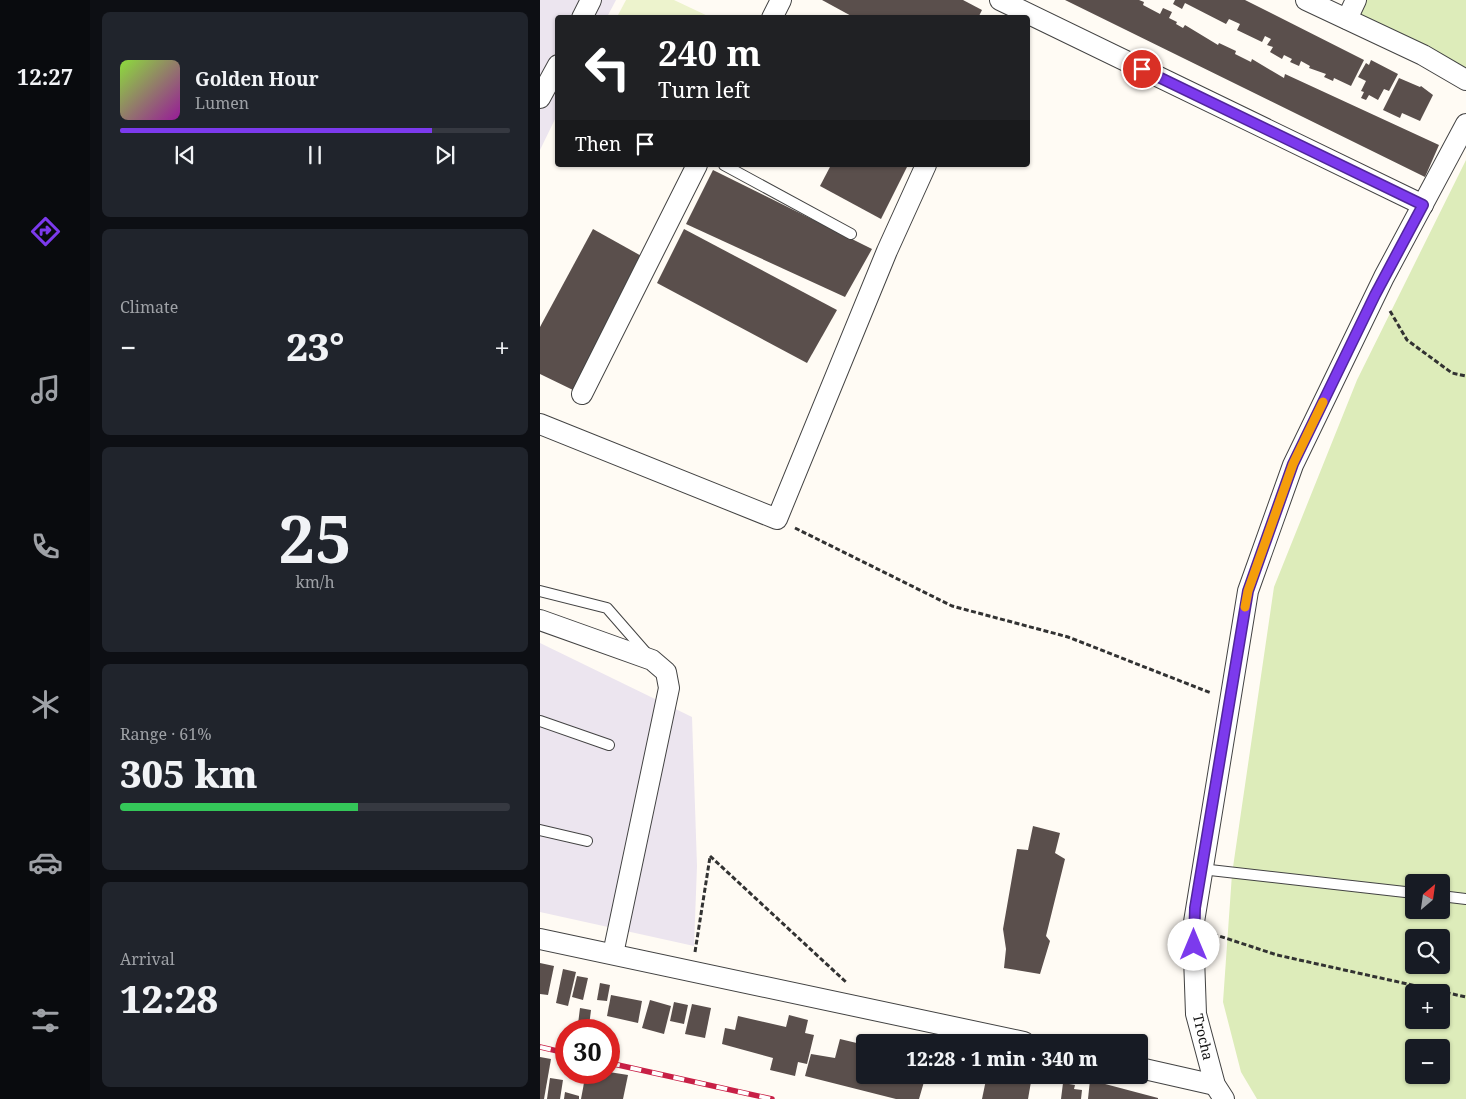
<!DOCTYPE html>
<meta charset="utf-8">
<style>
body{margin:0;font-family:"Noto Serif",serif;background:#20242c;color:#f1f3f6;height:100vh;display:flex;flex-direction:column;font-size:19px;white-space:nowrap}
*{box-sizing:border-box;margin:0}
p{font-size:16px;color:#9ea1a6}
.icon{flex:none;width:28px;height:28px;fill:none;stroke:currentColor;stroke-width:2;stroke-linecap:round;stroke-linejoin:round}
.map{position:relative;flex:1;overflow:hidden}
.panel{display:flex;flex-direction:column;gap:12px;padding:12px;background:#0d0f14;width:450px}
.panel>*{flex:none}
.hud{position:absolute;left:15px;top:15px;width:475px;height:152px;border-radius:5px;box-shadow:0 1px 4px #0004;background:#202124;color:#fff;overflow:hidden}
.needle{width:32px;rotate:29deg}
.buttons{position:absolute;left:865px;top:874px;display:grid;gap:10px}
.buttons a{display:grid;place-items:center;width:45px;height:45px;border-radius:5px;background:#171b24;box-shadow:0 1px 4px #0004;font-size:25px}
.speed{position:absolute;left:15px;top:1019px;display:flex;gap:10px;font-size:25px;font-weight:700;text-align:center}
.speed>*{display:grid;place-content:center;width:65px;height:65px;border-radius:50%;background:#171b24;box-shadow:0 1px 4px #0004;line-height:1}
.speed .limit{border:8px solid #d22;background:#fff;color:#111}
.pin{position:absolute;display:grid;place-items:center;width:42px;height:42px;color:#fff;margin:-21px;border:2px solid #fff;border-radius:50%;box-shadow:0 1px 5px #0007}
.me{position:absolute;width:55px;margin:-28px;rotate:0deg;stroke-linejoin:round;filter:drop-shadow(0 0 4px #0008)}
.turn{display:flex;align-items:center;gap:18px;height:105px;padding:0 20px;font-size:22px}
.turn .icon{width:65px;height:65px;stroke-width:2.5}
.turn b{display:block;font-size:35px;line-height:42px}
.then{display:flex;align-items:center;height:48px;padding:0 20px;background:#0003;gap:10px;font-size:19px}
.big{font-size:38px;font-weight:800;line-height:1.1}
.panel .card{flex:1;display:flex;flex-direction:column;justify-content:center;gap:8px;min-width:0;padding:0 18px;border-radius:8px;background:#20242c}
.panel .dial{align-items:center;gap:0}
.dial b{font-size:65px;line-height:1}
.song{display:flex;align-items:center;gap:15px}
.cover{width:60px;height:60px;border-radius:8px;background:linear-gradient(135deg,hsl(90 70% 55%),hsl(300 70% 35%))}
.played{height:5px;border-radius:2px;background:linear-gradient(90deg,#7c3aed 80%,#363941 80%)}
.keys{display:flex;justify-content:space-around;direction:ltr}
.heat{display:flex;justify-content:space-between;align-items:center;font-size:28px;direction:ltr}
.charge{height:8px;border-radius:4px;background:linear-gradient(90deg,#34c759 61%,#363941 0)}
.trip{position:absolute;left:316px;top:1034px;width:292px;height:50px;border-radius:5px;background:#171b24;box-shadow:0 1px 4px #0004;font-weight:800;line-height:50px;text-align:center}
main{display:flex;flex:1;min-height:0}
.tab-bar{display:flex;flex-direction:column;width:90px;justify-content:space-around;align-items:center;background:#090b0e;color:#9ea1a6}
.tab-bar .icon{width:35px;height:35px}
.tab-bar .on{color:#7c3aed}
.tab-bar b{font-size:22px;color:#f1f3f6}
.map>svg:first-child{display:block}
.industrial{fill:#ece5ef}
.green{fill:#ddecba;fill-rule:evenodd}
.pitch{fill:#edf3cd}
.building{fill:#5a4f4c}
.lines{fill:none;stroke-linecap:round;stroke-linejoin:round}
.lane-casing{stroke:#434343;stroke-width:12}
.street-casing{stroke:#434343;stroke-width:22}
.path{stroke:#323232;stroke-width:3;stroke-dasharray:5 2.5;stroke-linecap:butt}
.lane{stroke:#fff;stroke-width:10}
.street{stroke:#fff;stroke-width:20}
.rail-casing{stroke:#c82046;stroke-width:5.5}
.rail{stroke:#fff;stroke-width:4;stroke-dasharray:11;stroke-linecap:butt}
.route-casing{stroke:#51269a;stroke-width:12}
.route{stroke:#7c3aed;stroke-width:9}
.slow{stroke:#f59e0b;stroke-width:9}
.labels{text-anchor:middle;stroke-width:5;stroke-linejoin:round;paint-order:stroke}
.street-label{font-size:14px;fill:#101010;stroke:#fff}
</style>
<main>
<nav class="tab-bar">
<b>12:27</b>
<svg class="icon on" aria-label="directions" viewBox="0 0 24 24"><path d="M12 3l9 9-9 9-9-9zM9 14v-3h6M13 9l2 2-2 2"/></svg>
<svg class="icon" aria-label="music" viewBox="0 0 24 24"><path d="M9 18V5l10-2v13"/><circle cx="6" cy="18" r="3"/><circle cx="16" cy="16" r="3"/></svg>
<svg class="icon" aria-label="phone" viewBox="0 0 24 24"><path d="M5 4h4l2 5-3 2q2 4 5 5l2-3 5 2v4C11 20 4 13 5 4z"/></svg>
<svg class="icon" aria-label="climate" viewBox="0 0 24 24"><path d="M12 3v18M4 7l16 10M4 17L20 7"/></svg>
<svg class="icon" aria-label="car" viewBox="0 0 24 24"><path d="M5 17H2v-5l4-1 3-4h7l3 4 3 1v5h-3M9 17h6M6 11h13"/><circle cx="7" cy="17" r="2"/><circle cx="17" cy="17" r="2"/></svg>
<svg class="icon" aria-label="filters" viewBox="0 0 24 24"><path d="M4 7h16M4 17h16"/><circle cx="9" cy="7" r="2"/><circle cx="15" cy="17" r="2"/></svg>
</nav>
<section class="panel">
<div class="card">
<div class="song"><i class="cover"></i><div><b>Golden Hour</b><p>Lumen</p></div></div>
<div class="played"></div>
<div class="keys"><svg class="icon" aria-label="previous" viewBox="0 0 24 24"><path d="M18 5L8 12l10 7zM5 5v14"/></svg><svg class="icon" aria-label="pause" viewBox="0 0 24 24"><path d="M8 5v14M16 5v14"/></svg><svg class="icon" aria-label="next" viewBox="0 0 24 24"><path d="M6 5l10 7-10 7zM19 5v14"/></svg></div>
</div>
<div class="card"><p>Climate</p>
<div class="heat"><a>−</a><b class="big">23°</b><a>+</a></div>
</div>
<div class="card dial"><b>25</b><p>km/h</p></div>
<div class="card"><p>Range · 61%</p><b class="big">305 km</b><div class="charge"></div></div>
<div class="card"><p>Arrival</p><b class="big">12:28</b></div>
</section>
<div class="map">
<svg width="926" height="1099" viewBox="0 0 926 1099">
<rect width="100%" height="100%" fill="#fffbf4"/>
<g class="industrial">
<polygon points="0,0 76,0 67,17 18,18 17,115 0,150"/>
<polygon points="0,643 152,717 157,866 154,946 0,912"/>
</g>
<g class="green">
<polygon points="818,0 926,0 926,80 807,19"/>
<path d="M926,160v939h-209l-16,-27 -18,-70 9,-128 42,-287 83,-207zM874,882h27v28h-27zM874,938h27v27h-27zM874,992h27v28h-27zM874,1048h27v27h-27z"/>
</g>
<polygon class="pitch" points="86,0 134,0 170,17 77,17"/>
<g class="building">
<polygon points="282,0 423,0 442,10 438,18 315,18"/>
<polygon points="525,0 599,0 604,2 603,5 620,14 623,8 632,12 629,18 637,22 636,24 643,28 645,25 678,45 679,43 696,51 695,54 711,62 712,59 744,78 745,74 899,145 885,177"/>
<polygon points="635,0 705,0 824,60 811,86 794,78 793,81 784,77 786,74 769,68 770,66 761,61 759,66 750,62 752,59 744,55 742,59 730,52 733,47 727,45 731,39 725,36 722,42 697,30 700,24 689,19 686,24 645,3 642,9 633,4"/>
<polygon points="831,60 858,74 849,91 844,89 838,100 829,95 826,100 821,98 824,92 821,91 826,81 818,77 826,63 829,65"/>
<polygon points="859,78 880,87 881,86 893,95 880,121 862,113 860,118 843,110"/>
<polygon points="291,165 368,165 341,219 280,186"/>
<polygon points="173,170 332,249 305,297 146,224"/>
<polygon points="53,229 105,258 33,390 0,374 0,327"/>
<polygon points="144,229 297,310 267,363 117,283"/>
<polygon points="493,826 520,833 515,853 525,859 506,936 510,941 500,974 464,968 466,949 463,929 477,849 488,850"/>
<polygon points="0,963 14,966 8,995 0,994"/>
<polygon points="23,969 36,972 28,1006 16,1003"/>
<polygon points="37,976 48,978 43,1000 32,997"/>
<polygon points="60,983 70,985 67,1001 57,1000"/>
<polygon points="71,995 102,1001 98,1023 67,1016"/>
<polygon points="110,1000 131,1006 124,1034 102,1028"/>
<polygon points="134,1002 148,1005 144,1024 130,1021"/>
<polygon points="152,1004 171,1008 165,1038 145,1034"/>
<polygon points="40,1008 51,1010 49,1026 38,1024"/>
<polygon points="249,1015 268,1020 265,1033 274,1035 267,1064 258,1062 255,1076 230,1070 233,1058 182,1044 185,1028 195,1030 198,1016 246,1027"/>
<polygon points="300,1039 325,1045 325,1075 386,1075 379,1099 356,1099 265,1076 271,1054 295,1058"/>
<polygon points="0,1057 11,1059 4,1099 0,1099"/>
<polygon points="46,1072 69,1072 88,1075 83,1099 41,1099"/>
<polygon points="447,1075 492,1076 488,1099 442,1099"/>
<polygon points="10,1078 23,1080 20,1099 7,1099"/>
<polygon points="550,1080 618,1098 618,1099 548,1099"/>
<polygon points="523,1083 535,1085 534,1089 542,1090 541,1099 521,1099"/>
<polygon points="25,1092 39,1096 39,1099 24,1099"/>
</g>
<g class="lines">
<defs>
<g id="lane">
<polyline points="184,165 311,234"/>
<polyline points="0,591 67,608 108,655"/>
<polyline points="0,721 69,745"/>
<polyline points="0,830 47,841"/>
<polyline points="661,869 874,893"/>
<polyline points="901,896 926,899"/>
</g>
<g id="street">
<polyline points="460,0 883,205"/>
<polyline points="766,0 883,55 926,80"/>
<polyline points="42,18 51,0"/>
<polyline points="232,18 241,0"/>
<polyline points="807,19 816,0"/>
<polyline points="0,98 18,65"/>
<polyline points="42,394 157,165"/>
<polyline points="0,424 237,519 347,251 386,165"/>
<polyline points="0,620 112,660 126,672 129,688 73,954"/>
<polyline points="0,939 484,1042"/>
<polyline points="600,1068 675,1085"/>
<polyline points="684,1099 675,1085 656,1014 653,928 708,591 753,465 844,277 926,124"/>
</g>
</defs>
<use href="#lane" class="lane-casing"/>
<use href="#street" class="street-casing"/>
<g class="path">
<polyline points="850,311 867,340 912,373 926,376"/>
<polyline points="255,528 412,606 528,637 671,693"/>
<polyline points="170,856 307,983"/>
<polyline points="673,934 737,955 926,997"/>
<polyline points="155,952 170,857"/>
</g>
<use href="#lane" class="lane"/>
<use href="#street" class="street"/>
<defs>
<g id="rail">
<polyline points="0,1047 26,1053"/>
<polyline points="69,1063 232,1099"/>
</g>
</defs>
<use href="#rail" class="rail-casing"/>
<use href="#rail" class="rail"/>
</g>
<g class="lines">
<defs>
<polyline id="route" points="602,69 883,205 835,295 753,464 708,591 655,908 654,945"/>
</defs>
<use href="#route" class="route-casing"/>
<use href="#route" class="route"/>
<polyline class="slow" points="705,607 708,591 753,464 783,402"/>
</g>
<g class="labels">
<g class="street-label">
<text transform="translate(663 1037) rotate(77)" y="5">Trocha</text>
</g>
</g>
</svg>
<div class="buttons">
<a><svg class="needle" viewBox="-14 -14 28 28"><path d="M0-13l5 13h-10z" fill="#e53935"/><path d="M0 13l5-13h-10z" fill="#9ea1a6"/></svg></a>
<a><svg class="icon" aria-label="search" viewBox="0 0 24 24"><circle cx="10" cy="10" r="6"/><path d="M15 15l6 6"/></svg></a>
<a>+</a>
<a>−</a>
</div>
<div class="speed"><div class="limit">30</div></div>
<div class="pin" style="left:602px;top:69px;background:#d93025"><svg class="icon" aria-label="arrive" viewBox="0 0 24 24"><path d="M6 21V4h12l-3 4 3 4H6"/></svg></div>
<svg class="me" style="left:654px;top:945px" viewBox="-20 -20 40 40"><circle r="19" fill="#fff"/><path d="M0-13L10 11 0 6-10 11z" fill="#7c3aed"/></svg>
<div class="trip">12:28 · 1 min · 340 m</div>
<div class="hud">
<div class="turn"><svg class="icon" aria-label="left" viewBox="0 0 24 24"><path d="M17 20v-9H6M10 6l-5 5 5 5"/></svg><div><b>240 m</b>Turn left</div></div>
<div class="then">Then<svg class="icon" aria-label="arrive" viewBox="0 0 24 24"><path d="M6 21V4h12l-3 4 3 4H6"/></svg></div>
</div>
</div>
</main>
